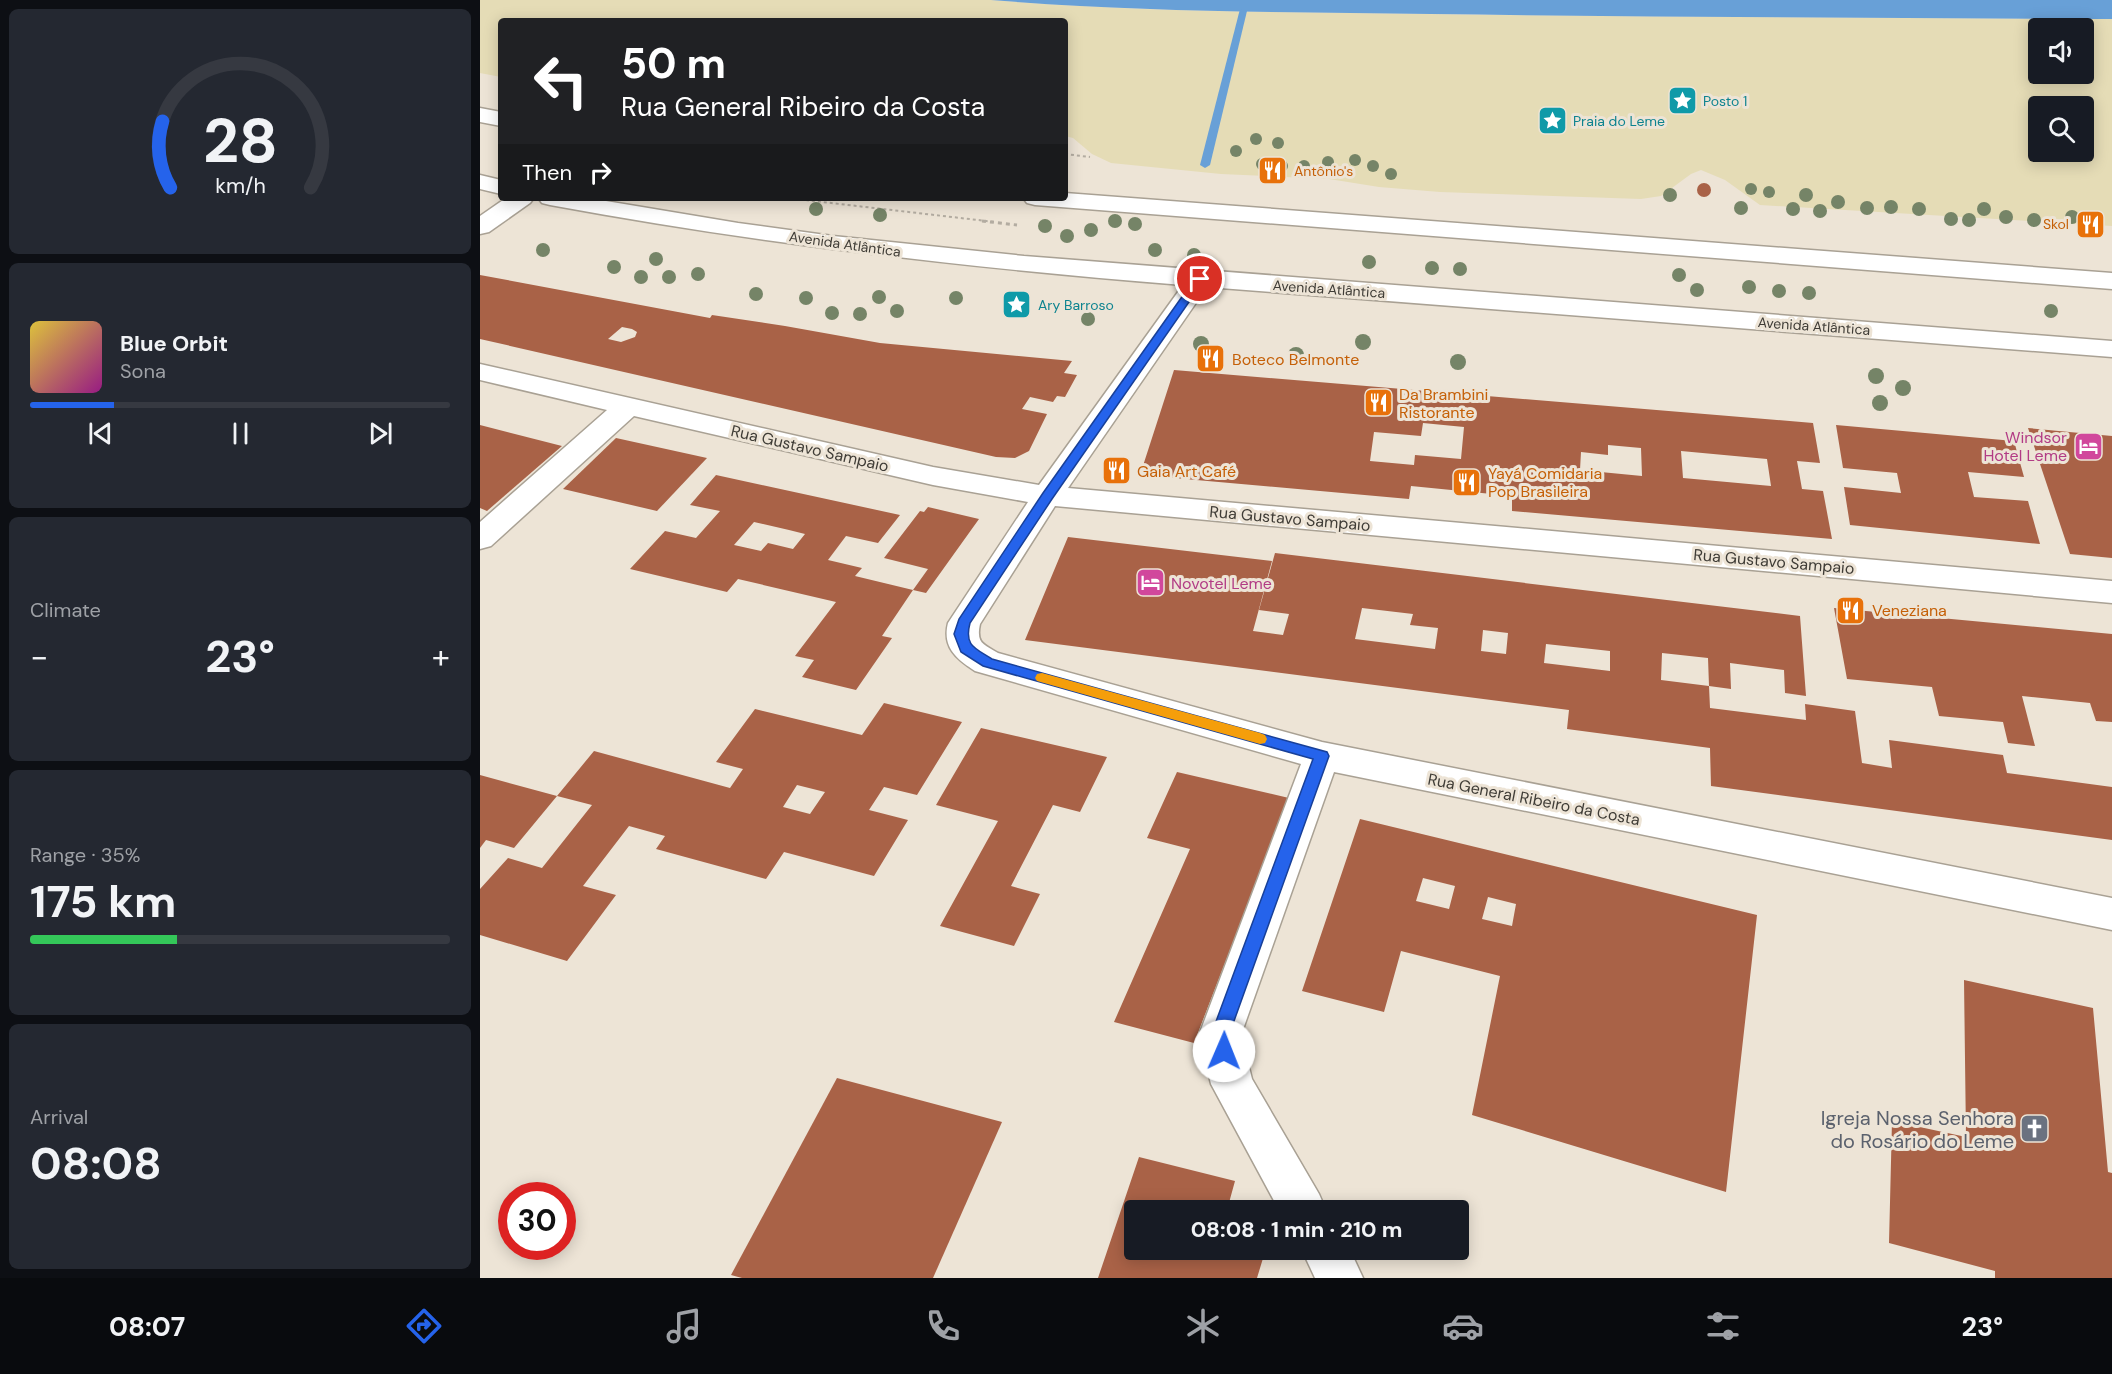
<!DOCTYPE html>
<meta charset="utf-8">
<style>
body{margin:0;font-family:"DM Sans",sans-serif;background:#242831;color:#f1f3f6;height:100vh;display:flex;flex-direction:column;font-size:22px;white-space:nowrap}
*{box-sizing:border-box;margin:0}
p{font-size:20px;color:#9ea1a6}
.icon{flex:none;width:33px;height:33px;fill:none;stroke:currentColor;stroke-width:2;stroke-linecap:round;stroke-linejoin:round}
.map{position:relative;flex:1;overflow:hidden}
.panel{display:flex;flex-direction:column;gap:9px;padding:9px;background:#0d0f14;width:480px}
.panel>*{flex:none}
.hud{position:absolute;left:18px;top:18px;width:570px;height:183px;border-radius:6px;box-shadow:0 3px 15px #0003;background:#202124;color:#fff;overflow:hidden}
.tools{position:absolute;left:1548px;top:18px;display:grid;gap:12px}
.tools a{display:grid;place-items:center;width:66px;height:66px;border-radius:6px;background:#171b24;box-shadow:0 3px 15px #0003;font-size:30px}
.speed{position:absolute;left:18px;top:1182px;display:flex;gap:12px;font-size:30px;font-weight:700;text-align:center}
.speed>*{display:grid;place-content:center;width:78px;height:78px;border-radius:50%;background:#171b24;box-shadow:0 3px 15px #0003;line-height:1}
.speed .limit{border:9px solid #d22;background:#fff;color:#111}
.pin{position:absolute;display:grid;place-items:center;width:51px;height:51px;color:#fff;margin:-26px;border:3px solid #fff;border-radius:50%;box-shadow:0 2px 6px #0007}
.me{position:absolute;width:66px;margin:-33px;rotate:1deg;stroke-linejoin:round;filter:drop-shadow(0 0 4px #0008)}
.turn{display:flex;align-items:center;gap:21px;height:126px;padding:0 24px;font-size:27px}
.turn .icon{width:78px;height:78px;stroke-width:2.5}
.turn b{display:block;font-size:42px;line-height:51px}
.then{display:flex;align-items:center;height:57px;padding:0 24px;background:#0003;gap:12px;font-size:22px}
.big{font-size:45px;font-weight:700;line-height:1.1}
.panel .tile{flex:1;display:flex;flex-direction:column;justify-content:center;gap:9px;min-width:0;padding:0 21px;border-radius:9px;background:#242831}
.panel .dial{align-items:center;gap:0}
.dial svg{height:156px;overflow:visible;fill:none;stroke:#363941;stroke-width:7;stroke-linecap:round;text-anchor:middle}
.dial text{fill:#f1f3f6;stroke:none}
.song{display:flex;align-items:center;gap:18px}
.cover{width:72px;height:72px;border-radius:9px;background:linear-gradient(135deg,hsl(50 70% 55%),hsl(310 70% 35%))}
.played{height:6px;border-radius:3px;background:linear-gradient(90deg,#2563eb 20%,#363941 20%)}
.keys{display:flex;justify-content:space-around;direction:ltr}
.heat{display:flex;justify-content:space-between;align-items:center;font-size:33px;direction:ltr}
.charge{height:9px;border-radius:4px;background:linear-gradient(90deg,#34c759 35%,#363941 0)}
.trip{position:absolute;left:644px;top:1200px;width:345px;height:60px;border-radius:6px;background:#171b24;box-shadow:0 3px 15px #0003;font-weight:700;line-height:60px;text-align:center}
.menu{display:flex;height:96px;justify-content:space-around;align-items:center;background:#090b0e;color:#9ea1a6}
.menu .icon{width:42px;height:42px}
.menu .active{color:#2563eb}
.menu b{font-size:27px;color:#f1f3f6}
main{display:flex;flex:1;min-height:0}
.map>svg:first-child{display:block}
.sand{fill:#e5dcb6;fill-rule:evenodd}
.water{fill:#68a0d7}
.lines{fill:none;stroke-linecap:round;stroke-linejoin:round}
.stream{fill:#68a0d7;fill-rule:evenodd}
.building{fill:#a96247;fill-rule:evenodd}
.minor-casing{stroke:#a9a194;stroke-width:3}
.path-far1{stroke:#b3aca1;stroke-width:2;stroke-dasharray:3 3;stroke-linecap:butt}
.path{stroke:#b3aca1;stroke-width:3;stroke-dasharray:4 4;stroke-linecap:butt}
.minor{fill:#fff;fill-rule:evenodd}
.tree{fill:#758467}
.route{fill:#2563eb;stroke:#184099;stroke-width:1.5}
.slow{fill:#f59e0b}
.labels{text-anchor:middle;stroke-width:6;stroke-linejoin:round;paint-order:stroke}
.far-culture-label{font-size:14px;fill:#0d838f;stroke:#ede4d6;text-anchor:start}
.far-food-label{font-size:14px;fill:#c56008;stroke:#ede4d6;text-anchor:start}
.far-street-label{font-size:14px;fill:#3f3c36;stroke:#ede4d6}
.food-label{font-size:16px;fill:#c56008;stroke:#ede4d6;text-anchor:start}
.hotel-label{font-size:16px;fill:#b23c85;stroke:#ede4d6;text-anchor:end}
.street-label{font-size:16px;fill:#3f3c36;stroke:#ede4d6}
.near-worship-label{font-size:20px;fill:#5b616d;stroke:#ede4d6;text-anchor:end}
</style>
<main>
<section class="panel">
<div class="tile dial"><svg viewBox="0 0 100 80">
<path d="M14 69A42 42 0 1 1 86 69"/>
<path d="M14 69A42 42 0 0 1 10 35" stroke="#2563eb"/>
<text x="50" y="56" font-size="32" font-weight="700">28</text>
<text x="50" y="72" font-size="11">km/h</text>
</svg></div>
<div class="tile">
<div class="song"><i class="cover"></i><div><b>Blue Orbit</b><p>Sona</p></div></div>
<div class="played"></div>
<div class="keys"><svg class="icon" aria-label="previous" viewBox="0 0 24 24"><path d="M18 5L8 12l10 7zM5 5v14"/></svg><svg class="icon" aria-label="pause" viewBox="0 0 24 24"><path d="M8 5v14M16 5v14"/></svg><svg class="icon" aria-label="next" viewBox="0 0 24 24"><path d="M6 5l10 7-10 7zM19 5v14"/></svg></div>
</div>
<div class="tile"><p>Climate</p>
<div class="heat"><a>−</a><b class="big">23°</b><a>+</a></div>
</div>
<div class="tile"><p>Range · 35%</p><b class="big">175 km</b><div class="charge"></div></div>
<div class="tile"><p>Arrival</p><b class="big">08:08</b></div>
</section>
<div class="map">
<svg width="1632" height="1278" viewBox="0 0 1632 1278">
<rect width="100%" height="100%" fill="#ede4d6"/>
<path class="sand" d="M0,0h511c144,12 289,12 434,14 229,3 458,4 687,5v207l-352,-21 -35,-25 -24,-10 -10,4 -30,22 -20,3 -201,-7 -61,-5 -50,-8 -108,-5 -110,-11 -19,-9 -19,-16 -8,-2v-115h-564v56l-21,-4zM1558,28h46v46h-46zM1558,106h46v46h-46z"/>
<path class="water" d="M511,0h1121v19c-227,-1 -455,-2 -682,-5 -146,-2 -293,-2 -439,-14z"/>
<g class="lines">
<polygon class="stream" points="760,9 767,11 730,165 725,168 720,165"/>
</g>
<g class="building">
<circle cx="1224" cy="190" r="7"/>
<path d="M0,275l230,43 2,-3 73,11 95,17 192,18 -8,12 13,2 -12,22 -8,-1 -4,6 -23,-5 -8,12 25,5 -18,37 -14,7 -19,-1 -516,-118zM142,327l10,2 5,3 -2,5 -14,5 -13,-3z"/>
<path d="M694,370l639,53 7,40 -23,-2 5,28 21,2 9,48 -320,-28v-15l-101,-10 -2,13 -269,-24zM943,423l41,4 -3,32 -46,-4 -1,10 -44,-4 4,-29 47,4zM1128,445l33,3 1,28 -62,-6 1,-18 27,3zM1201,451l86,8 4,27 -88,-8z"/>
<polygon points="0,425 82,446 7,511 0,508"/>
<polygon points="1356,425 1534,441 1544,477 1488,472 1494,497 1548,501 1560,544 1370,525 1364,487 1421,493 1417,473 1363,468"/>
<polygon points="1548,428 1632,436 1632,558 1590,554"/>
<polygon points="136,438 227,458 177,511 83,489"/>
<path d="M236,475l184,40 -22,28 -32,-7 -18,24 34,8 -7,8 58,14 -31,46 10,2 -36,52 -54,-13 12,-17 -19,-4 41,-54 -98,-23 -11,13 -97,-23 35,-38 31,7 24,-27 -30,-6zM274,522l35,8 16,4 -12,15 -25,-6 -7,8 -27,-6z"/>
<polygon points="448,507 499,519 446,593 433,590 448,569 404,558 440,511 444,512"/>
<path d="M588,537l204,24 -19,70 30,4 6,-21 -30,-4 16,-57 525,63 6,80 -21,-3 -1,-23 -54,-7 1,26 -22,-3 -1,-28 -46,-5 -1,27 48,6 1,22 96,12 -1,-16 50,7 7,52 30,5 -3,-28 114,15 4,18 105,14v53l-401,-54 -1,-38 -143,-19 2,-19 -544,-70zM882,608l51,6 -3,11 28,3 -3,21 -80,-10zM1003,630l25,3 -2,21 -25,-3zM1066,644l64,7v20l-66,-8z"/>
<polygon points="1354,608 1632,634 1632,722 1616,721 1610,703 1542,696 1555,746 1528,743 1523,722 1459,716 1452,687 1367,679"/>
<path d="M404,703l78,19 -45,73 -33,-8 -15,23 39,10 -34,56 -90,-24 -18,27 -110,-30 9,-13 -36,-10 -46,60 33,9 -49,66 -87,-26v-46l28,-31 34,10 50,-63 -35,-9 37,-45 136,37 13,-19 -27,-7 39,-53 107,26zM317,785l28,7 -15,22 -27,-7z"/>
<polygon points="501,728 627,757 600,812 573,805 531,886 560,894 534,946 460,926 518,821 456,805"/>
<polygon points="697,772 809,798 714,1043 634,1022 710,849 667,838"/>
<polygon points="0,775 77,796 34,848 6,840 0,848"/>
<path d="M880,819l397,96 -31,277 -254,-77 28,-139 -99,-25 -17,61 -82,-21zM943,878l32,8 -6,23 -33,-8zM1008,897l28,7 -4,22 -30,-7z"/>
<polygon points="1484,980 1613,1008 1628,1172 1632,1173 1632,1278 1515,1278 1515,1271 1409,1243 1412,1121 1486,1137"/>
<polygon points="357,1078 522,1122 453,1278 262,1278 251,1275"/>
<polygon points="659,1157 755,1181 747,1210 654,1210 654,1250 761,1250 784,1255 777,1278 618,1278"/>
</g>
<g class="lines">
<defs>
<g id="minor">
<polygon points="0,108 21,112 21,126 0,122"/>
<polygon points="0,175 21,180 21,194 0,189"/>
<polygon points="585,193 1632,273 1632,289 555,205 547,203 543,198 585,198"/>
<polygon points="26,198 54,198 50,203 9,232 0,234 0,216"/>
<path d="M58,198h50l150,25 95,13 191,20 1088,85v16l-905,-70 -139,201 1044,93v22l-1057,-97 -75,118c-4,19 3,20 18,29l324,89 790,156v32l-778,-158 -93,263 11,44 67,115 7,16h-47l-68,-126 -12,-49 102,-271 -326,-93c-19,-12 -33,-24 -27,-48l80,-121 -95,-17 -299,-69 -143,130 -11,3v-27l127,-112 -127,-30v-16l453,103 106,18 144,-200c-212,-17 -423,-41 -633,-80l-8,-2z"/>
<polygon points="822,1250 870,1250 883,1278 835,1278"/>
</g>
</defs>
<use href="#minor" class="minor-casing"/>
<g class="path-far1">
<polyline points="585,154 610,157"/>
<polyline points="308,198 515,222"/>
</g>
<polyline class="path" points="502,221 537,225"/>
<use href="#minor" class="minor"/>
</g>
<g class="tree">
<circle cx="776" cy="139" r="6"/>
<circle cx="798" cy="143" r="6"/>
<circle cx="756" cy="151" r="6"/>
<circle cx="875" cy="160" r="6"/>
<circle cx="848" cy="162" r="6"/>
<circle cx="782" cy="164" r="6"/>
<circle cx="802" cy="166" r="6"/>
<circle cx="824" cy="166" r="6"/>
<circle cx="893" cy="166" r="6"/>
<circle cx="911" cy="174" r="6"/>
<circle cx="1271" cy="189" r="6"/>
<circle cx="1289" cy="192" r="6"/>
<circle cx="1190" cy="195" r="7"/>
<circle cx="1326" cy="195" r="7"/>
<circle cx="1358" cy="202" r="7"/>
<circle cx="1411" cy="207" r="7"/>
<circle cx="1261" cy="208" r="7"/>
<circle cx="1387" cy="208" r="7"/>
<circle cx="336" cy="209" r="7"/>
<circle cx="1313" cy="209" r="7"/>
<circle cx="1439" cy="209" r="7"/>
<circle cx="1504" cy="209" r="7"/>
<circle cx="1340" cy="211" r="7"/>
<circle cx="400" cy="215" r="7"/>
<circle cx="1526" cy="217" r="7"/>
<circle cx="1592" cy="217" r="7"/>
<circle cx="1617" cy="218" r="7"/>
<circle cx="1471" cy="219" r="7"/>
<circle cx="1489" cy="220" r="7"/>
<circle cx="1554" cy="220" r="7"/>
<circle cx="635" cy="221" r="7"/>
<circle cx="655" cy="224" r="7"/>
<circle cx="565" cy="226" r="7"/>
<circle cx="611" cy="230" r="7"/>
<circle cx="587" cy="236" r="7"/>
<circle cx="63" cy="250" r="7"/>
<circle cx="675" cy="250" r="7"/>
<circle cx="714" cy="255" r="7"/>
<circle cx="176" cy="259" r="7"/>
<circle cx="889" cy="262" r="7"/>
<circle cx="134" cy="267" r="7"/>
<circle cx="952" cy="268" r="7"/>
<circle cx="980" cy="269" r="7"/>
<circle cx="218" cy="274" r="7"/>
<circle cx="1199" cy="275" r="7"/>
<circle cx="161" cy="277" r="7"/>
<circle cx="189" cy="277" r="7"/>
<circle cx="1269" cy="287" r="7"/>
<circle cx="1217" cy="290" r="7"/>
<circle cx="1299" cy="291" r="7"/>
<circle cx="1329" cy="293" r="7"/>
<circle cx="276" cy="294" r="7"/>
<circle cx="399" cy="297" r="7"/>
<circle cx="326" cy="298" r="7"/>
<circle cx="476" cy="298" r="7"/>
<circle cx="417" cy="311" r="7"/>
<circle cx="1571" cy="311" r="7"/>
<circle cx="352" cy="313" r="7"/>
<circle cx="380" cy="314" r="7"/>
<circle cx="608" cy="319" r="7"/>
<circle cx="883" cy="342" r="8"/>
<circle cx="721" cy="344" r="8"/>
<circle cx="816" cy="355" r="8"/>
<circle cx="978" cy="362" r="8"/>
<circle cx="1396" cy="376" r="8"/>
<circle cx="1423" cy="388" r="8"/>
<circle cx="1400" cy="403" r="8"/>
</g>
<path class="route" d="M720,276l5,3 -153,220 -82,124c-6,23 5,25 22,36l335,93 2,4 -100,279 4,16 -3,6 -6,2 -6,-2 -7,-22 102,-276 -330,-93 -22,-14 -7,-18 5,-15 84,-126 153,-216z"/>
<polygon class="slow" points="562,673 780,733 785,735 787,739 785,743 780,744 557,681 555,678 557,674"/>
<defs>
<symbol id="sight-square" viewBox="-11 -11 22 22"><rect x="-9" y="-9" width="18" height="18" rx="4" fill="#0f9aa8" stroke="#ede4d6"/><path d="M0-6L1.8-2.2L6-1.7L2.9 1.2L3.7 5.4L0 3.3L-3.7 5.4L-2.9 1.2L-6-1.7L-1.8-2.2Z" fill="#fff"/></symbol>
<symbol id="restaurant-square" viewBox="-11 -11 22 22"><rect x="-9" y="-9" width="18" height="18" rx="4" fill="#e8710a" stroke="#ede4d6"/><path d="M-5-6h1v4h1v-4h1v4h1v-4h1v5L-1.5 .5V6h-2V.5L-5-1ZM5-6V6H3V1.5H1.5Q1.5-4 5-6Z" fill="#fff"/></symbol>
<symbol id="hotel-square" viewBox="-11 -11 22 22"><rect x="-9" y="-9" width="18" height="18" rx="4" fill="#d1479c" stroke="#ede4d6"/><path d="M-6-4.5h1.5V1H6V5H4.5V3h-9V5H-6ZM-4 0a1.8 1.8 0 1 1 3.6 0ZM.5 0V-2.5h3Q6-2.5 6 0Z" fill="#fff"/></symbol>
<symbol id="church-square" viewBox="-11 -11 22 22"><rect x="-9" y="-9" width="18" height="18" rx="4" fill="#6b7280" stroke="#ede4d6"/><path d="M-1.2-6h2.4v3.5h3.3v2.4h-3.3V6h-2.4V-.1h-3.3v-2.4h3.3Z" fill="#fff"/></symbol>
</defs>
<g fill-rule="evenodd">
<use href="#sight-square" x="1186" y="84" width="33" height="33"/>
<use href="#sight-square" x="1056" y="104" width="33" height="33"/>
<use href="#restaurant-square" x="776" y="154" width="33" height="33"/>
<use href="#restaurant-square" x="1594" y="208" width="33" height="33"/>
<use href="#sight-square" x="520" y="288" width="33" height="33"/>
<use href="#restaurant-square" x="714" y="342" width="33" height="33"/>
<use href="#restaurant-square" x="882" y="386" width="33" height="33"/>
<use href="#hotel-square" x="1592" y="430" width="33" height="33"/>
<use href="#restaurant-square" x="620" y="454" width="33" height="33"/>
<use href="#restaurant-square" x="970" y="466" width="33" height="33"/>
<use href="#hotel-square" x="654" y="566" width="33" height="33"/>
<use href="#restaurant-square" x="1354" y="594" width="33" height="33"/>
<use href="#church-square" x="1538" y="1112" width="33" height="33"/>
</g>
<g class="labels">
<g class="far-culture-label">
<text x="1223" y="106">Posto 1</text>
<text x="1093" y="126">Praia do Leme</text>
<text x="558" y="310">Ary Barroso</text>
</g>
<g class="far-food-label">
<text x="814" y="176">Antônio's</text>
<text x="1589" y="229" text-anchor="end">Skol</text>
</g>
<g class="far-street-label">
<text transform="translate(365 244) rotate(8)" y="5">Avenida Atlântica</text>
<text transform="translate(849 289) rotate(4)" y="5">Avenida Atlântica</text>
<text transform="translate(1334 326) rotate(4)" y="5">Avenida Atlântica</text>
</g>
<g class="food-label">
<text x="752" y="365">Boteco Belmonte</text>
<text x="919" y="400">Da Brambini<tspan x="919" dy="18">Ristorante</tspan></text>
<text x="657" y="477">Gaia Art Café</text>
<text x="1008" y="479">Yayá Comidaria<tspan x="1008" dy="18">Pop Brasileira</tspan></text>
<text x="1392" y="616">Veneziana</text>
</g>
<g class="hotel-label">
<text x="1587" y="443">Windsor<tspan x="1587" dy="18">Hotel Leme</tspan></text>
<text x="691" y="589" text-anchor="start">Novotel Leme</text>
</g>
<g class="street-label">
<text transform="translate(330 448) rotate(13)" y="6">Rua Gustavo Sampaio</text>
<text transform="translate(810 518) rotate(5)" y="6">Rua Gustavo Sampaio</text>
<text transform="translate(1294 561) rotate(5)" y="6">Rua Gustavo Sampaio</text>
<text transform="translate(1054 799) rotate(11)" y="6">Rua General Ribeiro da Costa</text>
</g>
<g class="near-worship-label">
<text x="1534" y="1125">Igreja Nossa Senhora<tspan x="1534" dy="23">do Rosário do Leme</tspan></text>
</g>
</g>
</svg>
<div class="tools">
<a><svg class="icon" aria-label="sound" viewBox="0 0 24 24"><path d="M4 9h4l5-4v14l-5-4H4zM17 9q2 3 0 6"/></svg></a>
<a><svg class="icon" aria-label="search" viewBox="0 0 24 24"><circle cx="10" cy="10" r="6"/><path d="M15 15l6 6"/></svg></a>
</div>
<div class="speed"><div class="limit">30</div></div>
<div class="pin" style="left:720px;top:279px;background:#d93025"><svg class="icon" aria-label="arrive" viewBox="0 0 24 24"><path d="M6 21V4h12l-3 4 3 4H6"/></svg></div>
<svg class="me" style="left:744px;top:1051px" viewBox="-20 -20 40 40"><circle r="19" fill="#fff"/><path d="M0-13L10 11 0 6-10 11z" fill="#2563eb"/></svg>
<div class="trip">08:08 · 1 min · 210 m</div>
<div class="hud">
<div class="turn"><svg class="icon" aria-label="left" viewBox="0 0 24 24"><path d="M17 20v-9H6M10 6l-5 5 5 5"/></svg><div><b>50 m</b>Rua General Ribeiro da Costa</div></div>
<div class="then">Then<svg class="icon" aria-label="right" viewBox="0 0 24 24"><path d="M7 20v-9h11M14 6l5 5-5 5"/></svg></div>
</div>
</div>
</main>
<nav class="menu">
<b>08:07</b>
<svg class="icon active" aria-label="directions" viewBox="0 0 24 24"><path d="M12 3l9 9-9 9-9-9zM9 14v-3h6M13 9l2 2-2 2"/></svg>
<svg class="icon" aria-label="music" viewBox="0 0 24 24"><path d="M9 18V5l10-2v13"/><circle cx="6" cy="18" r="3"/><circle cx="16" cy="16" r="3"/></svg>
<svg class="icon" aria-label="phone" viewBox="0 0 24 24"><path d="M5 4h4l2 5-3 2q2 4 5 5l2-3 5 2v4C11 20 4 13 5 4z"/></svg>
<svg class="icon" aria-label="climate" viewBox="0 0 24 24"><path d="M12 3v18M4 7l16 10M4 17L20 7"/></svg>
<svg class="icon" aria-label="car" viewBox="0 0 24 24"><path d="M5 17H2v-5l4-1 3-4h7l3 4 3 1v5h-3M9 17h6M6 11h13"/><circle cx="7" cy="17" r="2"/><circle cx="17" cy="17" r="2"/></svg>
<svg class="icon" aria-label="filters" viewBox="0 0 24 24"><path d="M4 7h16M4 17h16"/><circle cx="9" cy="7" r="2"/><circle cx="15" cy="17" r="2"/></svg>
<b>23°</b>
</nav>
